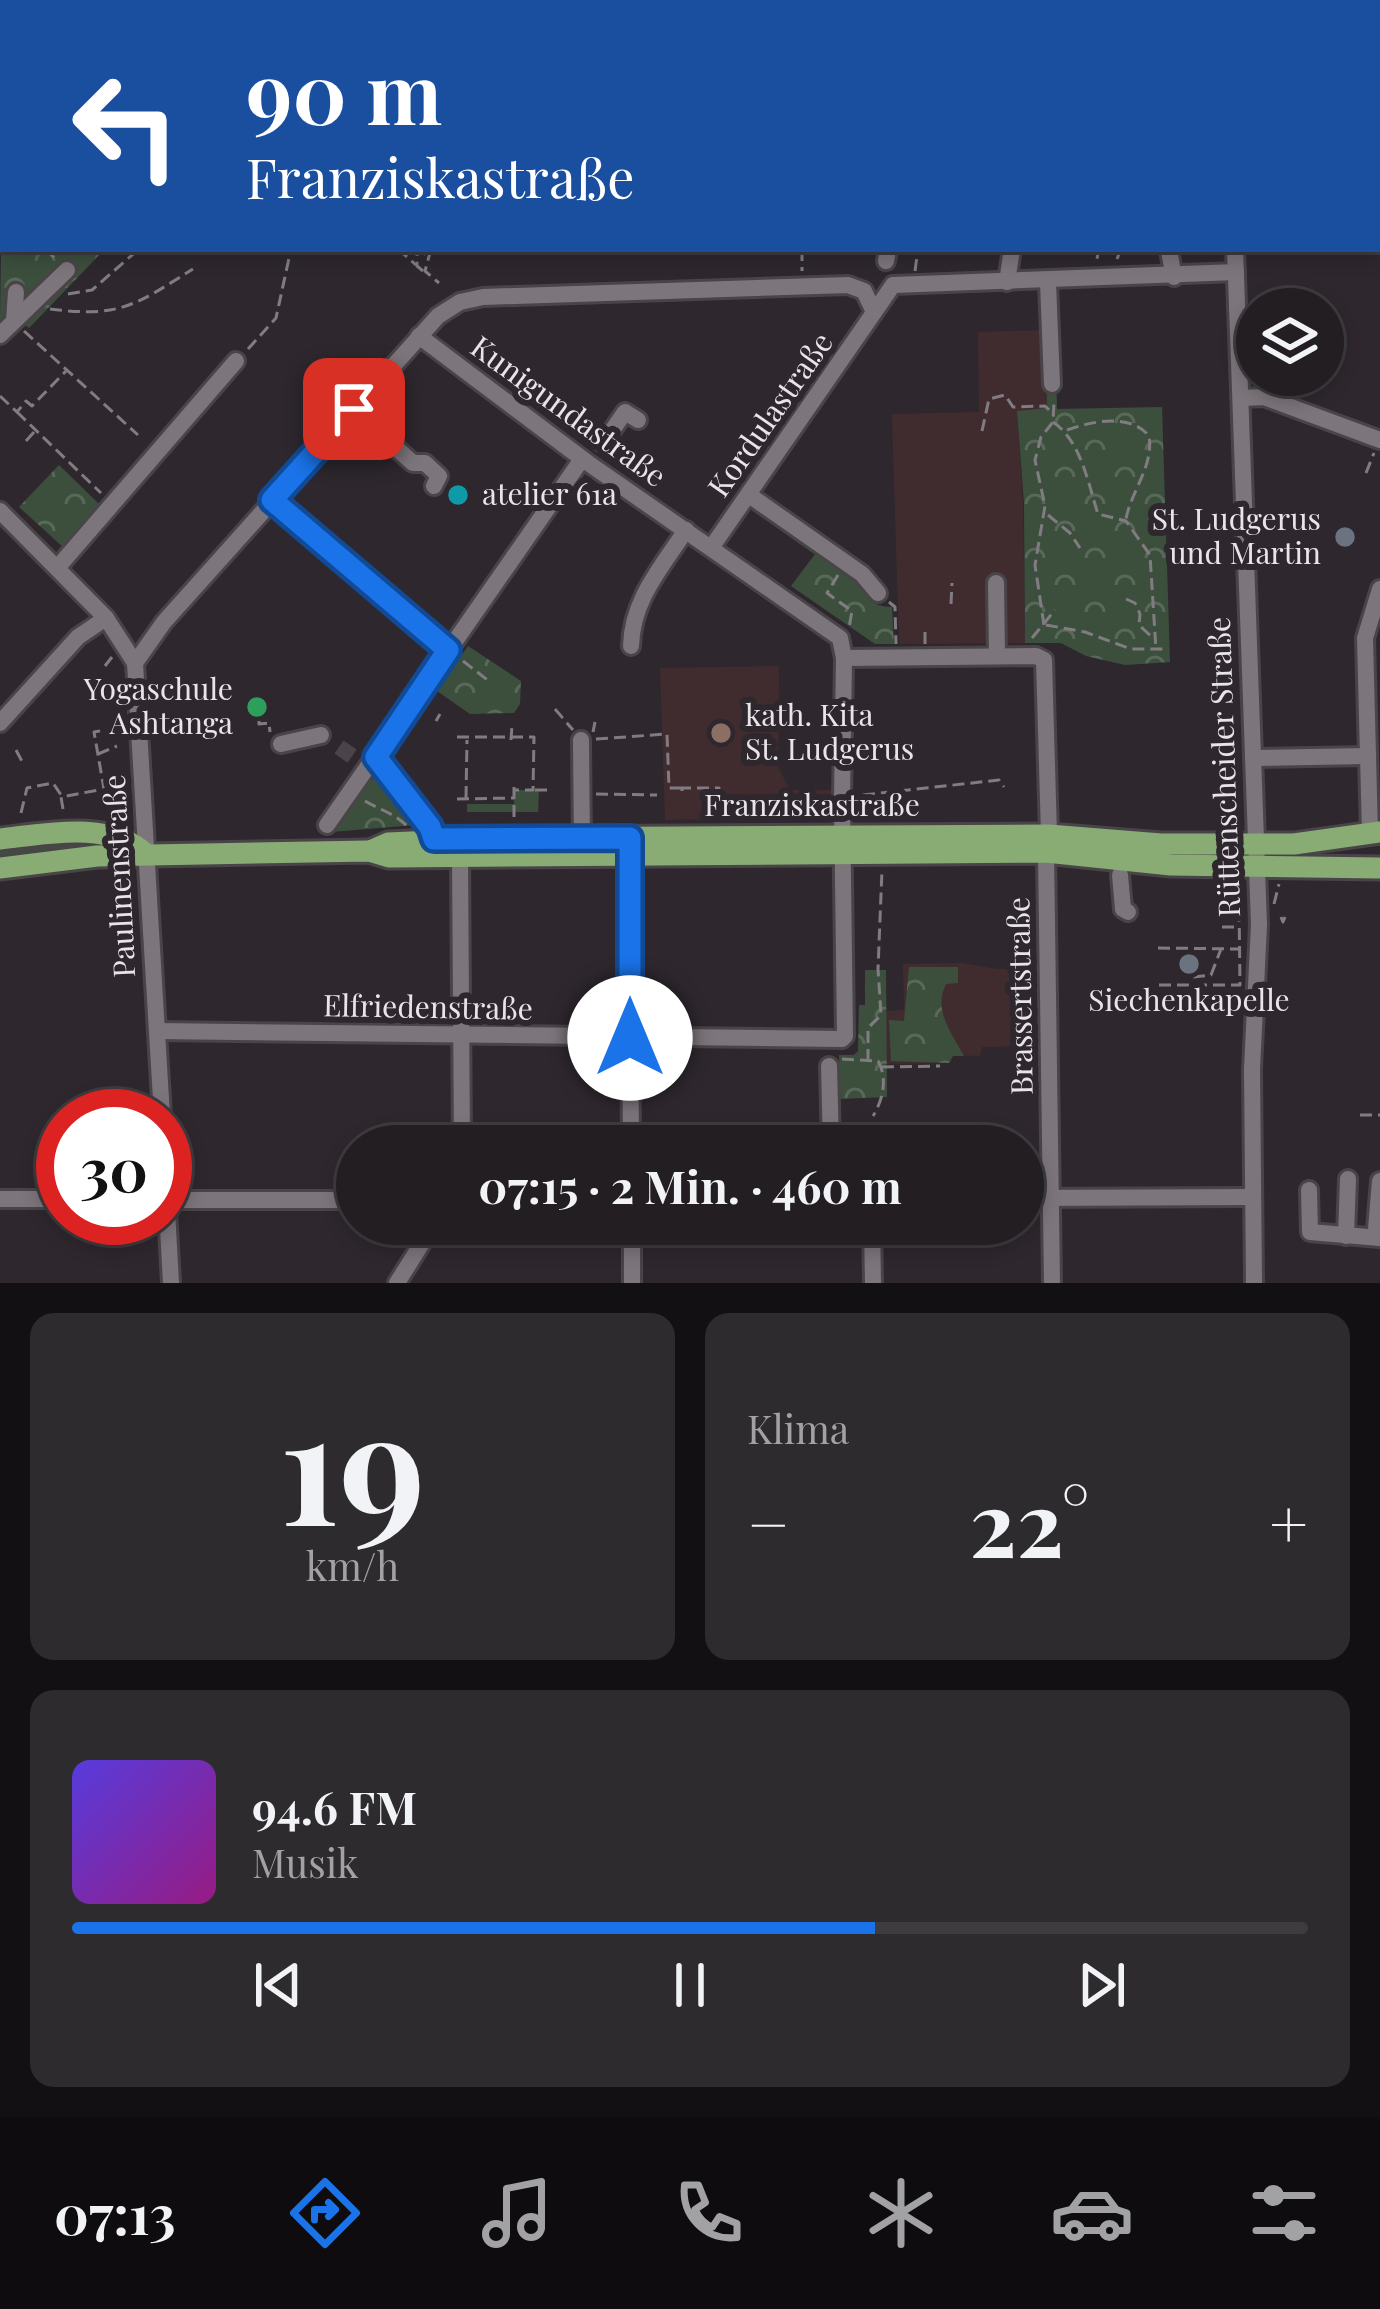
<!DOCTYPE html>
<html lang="de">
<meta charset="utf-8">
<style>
body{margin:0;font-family:"Playfair Display",serif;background:#2e2b2f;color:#f1f3f6;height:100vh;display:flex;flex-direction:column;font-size:45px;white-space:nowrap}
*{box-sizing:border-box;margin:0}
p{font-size:39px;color:#a2a2a5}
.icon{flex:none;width:66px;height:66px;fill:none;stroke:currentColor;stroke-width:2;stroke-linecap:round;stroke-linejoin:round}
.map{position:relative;height:1283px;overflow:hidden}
.details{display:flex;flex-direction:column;gap:30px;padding:30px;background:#131013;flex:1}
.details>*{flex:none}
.guide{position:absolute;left:0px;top:0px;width:1380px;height:252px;box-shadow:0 6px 18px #0003,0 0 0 3px #3f3c40;background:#1a4fa0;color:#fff;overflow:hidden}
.buttons{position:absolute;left:1236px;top:288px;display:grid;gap:24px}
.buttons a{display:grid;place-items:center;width:108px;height:108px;border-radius:50%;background:#221e22;box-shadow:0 6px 18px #0003,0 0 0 3px #3f3c40;font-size:60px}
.speed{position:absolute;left:36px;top:1089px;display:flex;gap:24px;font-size:60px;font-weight:700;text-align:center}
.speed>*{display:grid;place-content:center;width:156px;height:156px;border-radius:50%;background:#221e22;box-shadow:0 6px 18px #0003,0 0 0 3px #3f3c40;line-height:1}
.speed .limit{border:18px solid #d22;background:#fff;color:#111}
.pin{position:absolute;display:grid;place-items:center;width:102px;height:102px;color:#fff;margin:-51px;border-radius:24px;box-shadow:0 6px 18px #0006}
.me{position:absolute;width:132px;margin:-66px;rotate:0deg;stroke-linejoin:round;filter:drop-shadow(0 0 9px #0008)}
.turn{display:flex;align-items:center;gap:42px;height:252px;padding:0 48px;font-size:54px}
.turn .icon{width:156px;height:156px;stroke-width:2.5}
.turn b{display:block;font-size:84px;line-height:102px}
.big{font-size:90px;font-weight:700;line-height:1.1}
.details .tile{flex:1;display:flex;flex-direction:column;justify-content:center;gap:18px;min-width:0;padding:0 42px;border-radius:24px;background:#2e2b2f}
.details .dial{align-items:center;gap:0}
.dial b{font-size:156px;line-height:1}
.song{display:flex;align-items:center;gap:36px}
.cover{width:144px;height:144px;border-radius:18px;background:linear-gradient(135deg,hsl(250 70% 55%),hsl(310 70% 35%))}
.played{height:12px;border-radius:6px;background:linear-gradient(90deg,#1a73e8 65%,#3f3c40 65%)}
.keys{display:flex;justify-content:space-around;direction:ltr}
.heat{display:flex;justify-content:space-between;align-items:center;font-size:66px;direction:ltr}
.details .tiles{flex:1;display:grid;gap:30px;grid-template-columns:1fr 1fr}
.tile:last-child{grid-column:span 2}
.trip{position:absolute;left:336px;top:1125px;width:708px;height:120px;border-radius:60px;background:#221e22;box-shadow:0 6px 18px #0003,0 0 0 3px #3f3c40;font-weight:700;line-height:120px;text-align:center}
.tab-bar{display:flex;height:192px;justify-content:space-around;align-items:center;background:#0e0c0e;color:#a2a2a5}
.tab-bar .icon{width:84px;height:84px}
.tab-bar .selected{color:#1a73e8}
.tab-bar b{font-size:54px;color:#f1f3f6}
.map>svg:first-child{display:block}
.education{fill:#402c2f}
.green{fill:#3c4f3d}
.park{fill:url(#park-crowns)}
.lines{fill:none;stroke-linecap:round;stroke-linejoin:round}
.minor-tunnel{stroke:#4a444a;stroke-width:16;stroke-dasharray:16 8;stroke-linecap:butt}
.minor-casing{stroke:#494448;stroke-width:22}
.major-casing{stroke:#494448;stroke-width:27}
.path{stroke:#817c81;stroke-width:3;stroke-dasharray:12 6;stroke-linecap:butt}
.minor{stroke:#7c757b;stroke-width:16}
.major{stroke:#89ac75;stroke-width:21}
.route-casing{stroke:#114b97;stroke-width:30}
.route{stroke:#1a73e8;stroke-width:21}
.culture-dot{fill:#0f9aa8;stroke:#2e282e;stroke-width:4.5}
.worship-dot{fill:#6b7280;stroke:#2e282e;stroke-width:4.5}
.leisure-dot{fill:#2e9e5b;stroke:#2e282e;stroke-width:4.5}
.education-dot{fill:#8d6e63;stroke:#2e282e;stroke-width:4.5}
.labels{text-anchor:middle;stroke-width:12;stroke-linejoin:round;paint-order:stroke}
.street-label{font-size:30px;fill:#e8e4e8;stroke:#2e282e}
.poi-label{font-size:30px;fill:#e8e4e8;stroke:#2e282e;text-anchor:start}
</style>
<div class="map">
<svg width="1380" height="1283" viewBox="0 0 1380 1283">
<defs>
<pattern id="park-crowns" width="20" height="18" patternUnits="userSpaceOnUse" patternTransform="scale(3)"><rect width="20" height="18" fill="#3c4f3d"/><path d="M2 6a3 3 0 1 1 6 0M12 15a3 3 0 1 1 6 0" fill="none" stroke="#586859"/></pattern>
</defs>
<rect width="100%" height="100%" fill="#2e282e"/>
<g class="education">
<polygon points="1046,330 1047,409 1017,412 1023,504 1025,643 899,644 892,414 979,412 978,332"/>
<polygon points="779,666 778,767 790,790 831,790 830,817 665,820 660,668"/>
<polygon points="962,963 997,969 1035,969 1037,1046 982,1047 980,1056 953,1055 949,1063 886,1064 886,1011 904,1010 903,964"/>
</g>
<g class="green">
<polygon points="514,790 539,790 538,812 467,812 467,804 514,804"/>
<polygon points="51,842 104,844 105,849 0,860 0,849"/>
</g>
<g class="park">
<polygon points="3,129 3,249 105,249 29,328 21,322 12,331 0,320"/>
<polygon points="1054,293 1057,409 1162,407 1170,662 1125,665 1086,656 1061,643 1025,643 1024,503 1017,411 1047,408 1045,294"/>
<polygon points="59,465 100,505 63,547 19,507"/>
<path d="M819,549c11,9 31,18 40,30 13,18 7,27 33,28l2,37h-19l-84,-58z"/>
<polygon points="468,646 521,681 520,704 514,713 470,714 437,691"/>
<polygon points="374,778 385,780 415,818 415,825 319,833 320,826"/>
<path d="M909,967h49v16l-12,1c-13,26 5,48 18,72h-11l-4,7 -58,-2 -2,-41 15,1z"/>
<polygon points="865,970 886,970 887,1097 840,1099 839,1055 854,1055 858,1051 859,1005 865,1005"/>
</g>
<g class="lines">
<g class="minor-tunnel">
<polyline points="365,418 383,434"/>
<polyline points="596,452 611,432"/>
<polyline points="339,747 359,761"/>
<polyline points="428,1143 450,1143"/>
</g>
<defs>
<g id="minor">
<polyline points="43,0 47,3"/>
<polyline points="1026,0 1040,3"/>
<polyline points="1227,0 1229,3"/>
<polyline points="0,42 3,45"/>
<polyline points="1377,54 1380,55"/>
<polyline points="1377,78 1380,79"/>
<polyline points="1377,136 1380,136"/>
<polyline points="1235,249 1259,925 1252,1069 1254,1283"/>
<polyline points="1169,251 1174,277"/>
<polyline points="886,261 888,249"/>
<polyline points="1007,282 1012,249"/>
<polyline points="1048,282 1052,384"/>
<polyline points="14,321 16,292"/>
<polyline points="0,335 67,270"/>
<polyline points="1242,398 1264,397 1380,440"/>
<polyline points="611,432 625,412 638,420"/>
<polyline points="387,440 413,463 425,463 439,476 434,486"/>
<polyline points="749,495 862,574 878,593"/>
<polyline points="272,501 448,650"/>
<polyline points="0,511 106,618 135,663 162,1116"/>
<polyline points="711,548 893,285 1236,272"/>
<polyline points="58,567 236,361"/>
<polyline points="996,583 997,656"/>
<path d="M631,646c1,-46 30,-78 55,-116"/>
<polyline points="844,658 1036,656 1044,660 1049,835"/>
<polyline points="135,663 164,622 438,316 460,302 483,297 848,285 864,291 874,312"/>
<polyline points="0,723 78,637 106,618"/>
<polyline points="581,740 582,847"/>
<polyline points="281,744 321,735"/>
<polyline points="377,757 430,827 434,839 460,856 462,1146"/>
<polyline points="1253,758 1367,756"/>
<polyline points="327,825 582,459"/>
<polyline points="1370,834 1365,638 1380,589"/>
<polyline points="629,844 631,1146"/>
<polyline points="1046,852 1052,1283"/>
<polyline points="1120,875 1123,909 1128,912"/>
<polyline points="157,1031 842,1039 845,1036 842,800 844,658 840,638 588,463 419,336"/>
<polyline points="829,1066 831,1146"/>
<polyline points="421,1133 422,1143 428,1143"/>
<polyline points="165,1175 171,1283"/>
<polyline points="1380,1181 1376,1229 1380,1232"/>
<polyline points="1309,1190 1310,1232 1380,1238"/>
<polyline points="1023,1198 1253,1197"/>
<polyline points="0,1199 63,1199"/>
<polyline points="165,1200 357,1200"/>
<polyline points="632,1224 632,1283"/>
<polyline points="872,1224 873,1283"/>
<polyline points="1346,1236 1348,1179"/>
<polyline points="397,1283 434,1224"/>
</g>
<g id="major">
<path d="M0,839c45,-5 110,-19 146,15"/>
<polyline points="370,851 388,843 502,838 1049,835 1161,844 1294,844 1380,832"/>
<polyline points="0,868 97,856 369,851 389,857 1046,852 1171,865 1380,868"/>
</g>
</defs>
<use href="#minor" class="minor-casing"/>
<use href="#major" class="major-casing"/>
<g class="path">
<polyline points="906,0 920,3"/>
<polyline points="121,3 124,0"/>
<polyline points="943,3 944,0"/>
<polyline points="1153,3 1154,0"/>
<polyline points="0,127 3,124"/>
<polyline points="0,202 3,205"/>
<polyline points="46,249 57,261"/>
<polyline points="398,249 416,265"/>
<polyline points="431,249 425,271 439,283"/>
<polyline points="802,249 802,271"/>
<polyline points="1092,252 1098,253 1097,259"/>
<polyline points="1117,259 1121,249"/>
<polyline points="423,271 417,266 417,255 421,251 426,255"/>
<polyline points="915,271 918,249"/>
<polyline points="68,294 92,290 139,249"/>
<path d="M50,309c71,9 85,-4 143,-40"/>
<polyline points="24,331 138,435"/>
<polyline points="248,349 276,318 291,249"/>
<polyline points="0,396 17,412 26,401 32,406 66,371"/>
<polyline points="17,412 101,493"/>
<path d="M1053,422c28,19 35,61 45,92l28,7 24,34 6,95"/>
<path d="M1067,430c26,-9 63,-17 82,6 5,30 -18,55 -23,83"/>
<polyline points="982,431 989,399 1005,395 1013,407 1045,406 1049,410"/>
<polyline points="26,441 35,431"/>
<polyline points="1366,473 1374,453"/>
<polyline points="1048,515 1070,533 1080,548"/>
<polyline points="838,575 827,593 852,611 849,628"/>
<polyline points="1126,599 1135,603 1140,614 1139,625 1154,639"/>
<polyline points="889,602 895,607 896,644"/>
<polyline points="951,604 952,583"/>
<polyline points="1044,625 1035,565 1045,506 1035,460 1041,437 1053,422 1054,402"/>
<polyline points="1046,625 1085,632 1131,649 1165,649"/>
<polyline points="1032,638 1055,610"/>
<polyline points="925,644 925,630"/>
<polyline points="463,661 490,682"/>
<polyline points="105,666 112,657"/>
<polyline points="555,709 573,730"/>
<polyline points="259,720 259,724 269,723 270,732"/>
<polyline points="436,721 440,714"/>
<polyline points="593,732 595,722"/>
<polyline points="457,737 534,737 533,790 514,790"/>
<polyline points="596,739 667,734 669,788 682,788"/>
<polyline points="511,740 512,725"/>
<polyline points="16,750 24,765"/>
<polyline points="98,754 117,746"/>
<polyline points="514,787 514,822"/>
<polyline points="1230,787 1236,787 1236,795"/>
<polyline points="106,789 120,787"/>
<polyline points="535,790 551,790"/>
<polyline points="682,791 682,788 719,788 719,800"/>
<polyline points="596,794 657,795"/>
<polyline points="863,795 999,780 1004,787"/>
<polyline points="466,798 467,740"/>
<polyline points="457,799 514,798"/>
<path d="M365,801c15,9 29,12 42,25"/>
<polyline points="63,809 61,797 104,789 94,732 116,728"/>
<polyline points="21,813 27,788 53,783 61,795"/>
<polyline points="1274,904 1279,884"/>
<polyline points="1281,917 1283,922 1285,917"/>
<polyline points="1222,927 1239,927"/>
<polyline points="1158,948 1240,949"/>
<polyline points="1193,977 1211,975 1221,949"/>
<polyline points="1159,985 1240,985 1239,903"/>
<path d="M842,1059l36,2c10,17 5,39 -5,55"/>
<polyline points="868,1061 868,1028 881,1015 878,969 882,870"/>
<polyline points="882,1067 940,1066"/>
<polyline points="1360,1115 1380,1115"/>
</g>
<use href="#minor" class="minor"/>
<use href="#major" class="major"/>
</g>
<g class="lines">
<defs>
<polyline id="route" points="354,409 272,500 448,650 376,757 430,827 434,839 630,838 630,1038"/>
</defs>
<use href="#route" class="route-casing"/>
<use href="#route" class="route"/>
</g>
<circle class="culture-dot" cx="458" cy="495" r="12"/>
<g class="worship-dot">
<circle cx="1345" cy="537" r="12"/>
<circle cx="1189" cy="964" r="12"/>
</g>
<circle class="leisure-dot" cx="257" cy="707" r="12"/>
<circle class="education-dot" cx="721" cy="733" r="12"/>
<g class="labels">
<g class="street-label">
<text transform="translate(568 412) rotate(36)" y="10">Kunigundastraße</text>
<text transform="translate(771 415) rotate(-55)" y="10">Kordulastraße</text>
<text transform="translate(1225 767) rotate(-92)" y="10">Rüttenscheider Straße</text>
<text x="812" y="816">Franziskastraße</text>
<text transform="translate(120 876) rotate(-93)" y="10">Paulinenstraße</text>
<text transform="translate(1021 996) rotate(-91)" y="10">Brassertstraße</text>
<text transform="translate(428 1008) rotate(1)" y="10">Elfriedenstraße</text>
</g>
<g class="poi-label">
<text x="482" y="505">atelier 61a</text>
<text x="1321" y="530" text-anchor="end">St. Ludgerus<tspan x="1321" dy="34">und Martin</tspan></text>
<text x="233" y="700" text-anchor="end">Yogaschule<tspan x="233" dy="34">Ashtanga</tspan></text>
<text x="745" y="726">kath. Kita<tspan x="745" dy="34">St. Ludgerus</tspan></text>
<text x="1189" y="1011" text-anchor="middle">Siechenkapelle</text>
</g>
</g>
</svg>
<div class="buttons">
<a><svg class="icon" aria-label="layers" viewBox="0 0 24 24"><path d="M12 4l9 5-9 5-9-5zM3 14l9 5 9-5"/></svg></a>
</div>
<div class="speed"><div class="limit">30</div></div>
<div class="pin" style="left:354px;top:409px;background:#d93025"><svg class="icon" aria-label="arrive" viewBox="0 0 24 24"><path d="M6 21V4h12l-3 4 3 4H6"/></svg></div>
<svg class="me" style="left:630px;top:1038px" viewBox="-20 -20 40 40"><circle r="19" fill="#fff"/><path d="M0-13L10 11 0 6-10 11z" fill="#1a73e8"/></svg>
<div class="trip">07:15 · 2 Min. · 460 m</div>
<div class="guide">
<div class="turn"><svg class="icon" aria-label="left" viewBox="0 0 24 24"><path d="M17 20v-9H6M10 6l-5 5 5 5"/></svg><div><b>90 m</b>Franziskastraße</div></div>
</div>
</div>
<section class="details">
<div class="tiles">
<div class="tile dial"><b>19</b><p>km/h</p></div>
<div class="tile"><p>Klima</p>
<div class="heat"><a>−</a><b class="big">22°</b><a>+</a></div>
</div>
<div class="tile">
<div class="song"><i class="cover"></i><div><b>94.6 FM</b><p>Musik</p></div></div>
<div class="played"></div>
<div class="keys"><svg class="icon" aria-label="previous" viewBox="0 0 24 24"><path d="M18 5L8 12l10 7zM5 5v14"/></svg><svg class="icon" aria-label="pause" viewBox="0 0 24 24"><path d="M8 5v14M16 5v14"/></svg><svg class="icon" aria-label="next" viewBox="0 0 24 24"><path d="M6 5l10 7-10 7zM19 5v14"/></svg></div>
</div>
</div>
</section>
<nav class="tab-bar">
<b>07:13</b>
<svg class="icon selected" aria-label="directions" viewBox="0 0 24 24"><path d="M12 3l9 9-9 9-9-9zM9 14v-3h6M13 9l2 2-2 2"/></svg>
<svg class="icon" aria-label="music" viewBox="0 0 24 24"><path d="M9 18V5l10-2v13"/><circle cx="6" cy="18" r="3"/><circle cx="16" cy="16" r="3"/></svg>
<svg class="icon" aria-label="phone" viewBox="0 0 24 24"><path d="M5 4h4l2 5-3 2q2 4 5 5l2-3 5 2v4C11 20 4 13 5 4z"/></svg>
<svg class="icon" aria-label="climate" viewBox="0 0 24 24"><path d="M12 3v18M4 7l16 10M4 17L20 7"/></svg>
<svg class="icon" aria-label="car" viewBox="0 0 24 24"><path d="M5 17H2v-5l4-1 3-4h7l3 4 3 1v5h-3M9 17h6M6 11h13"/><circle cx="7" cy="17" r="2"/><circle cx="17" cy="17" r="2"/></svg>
<svg class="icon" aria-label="filters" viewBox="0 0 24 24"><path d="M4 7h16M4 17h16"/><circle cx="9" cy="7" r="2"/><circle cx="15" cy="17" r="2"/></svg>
</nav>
